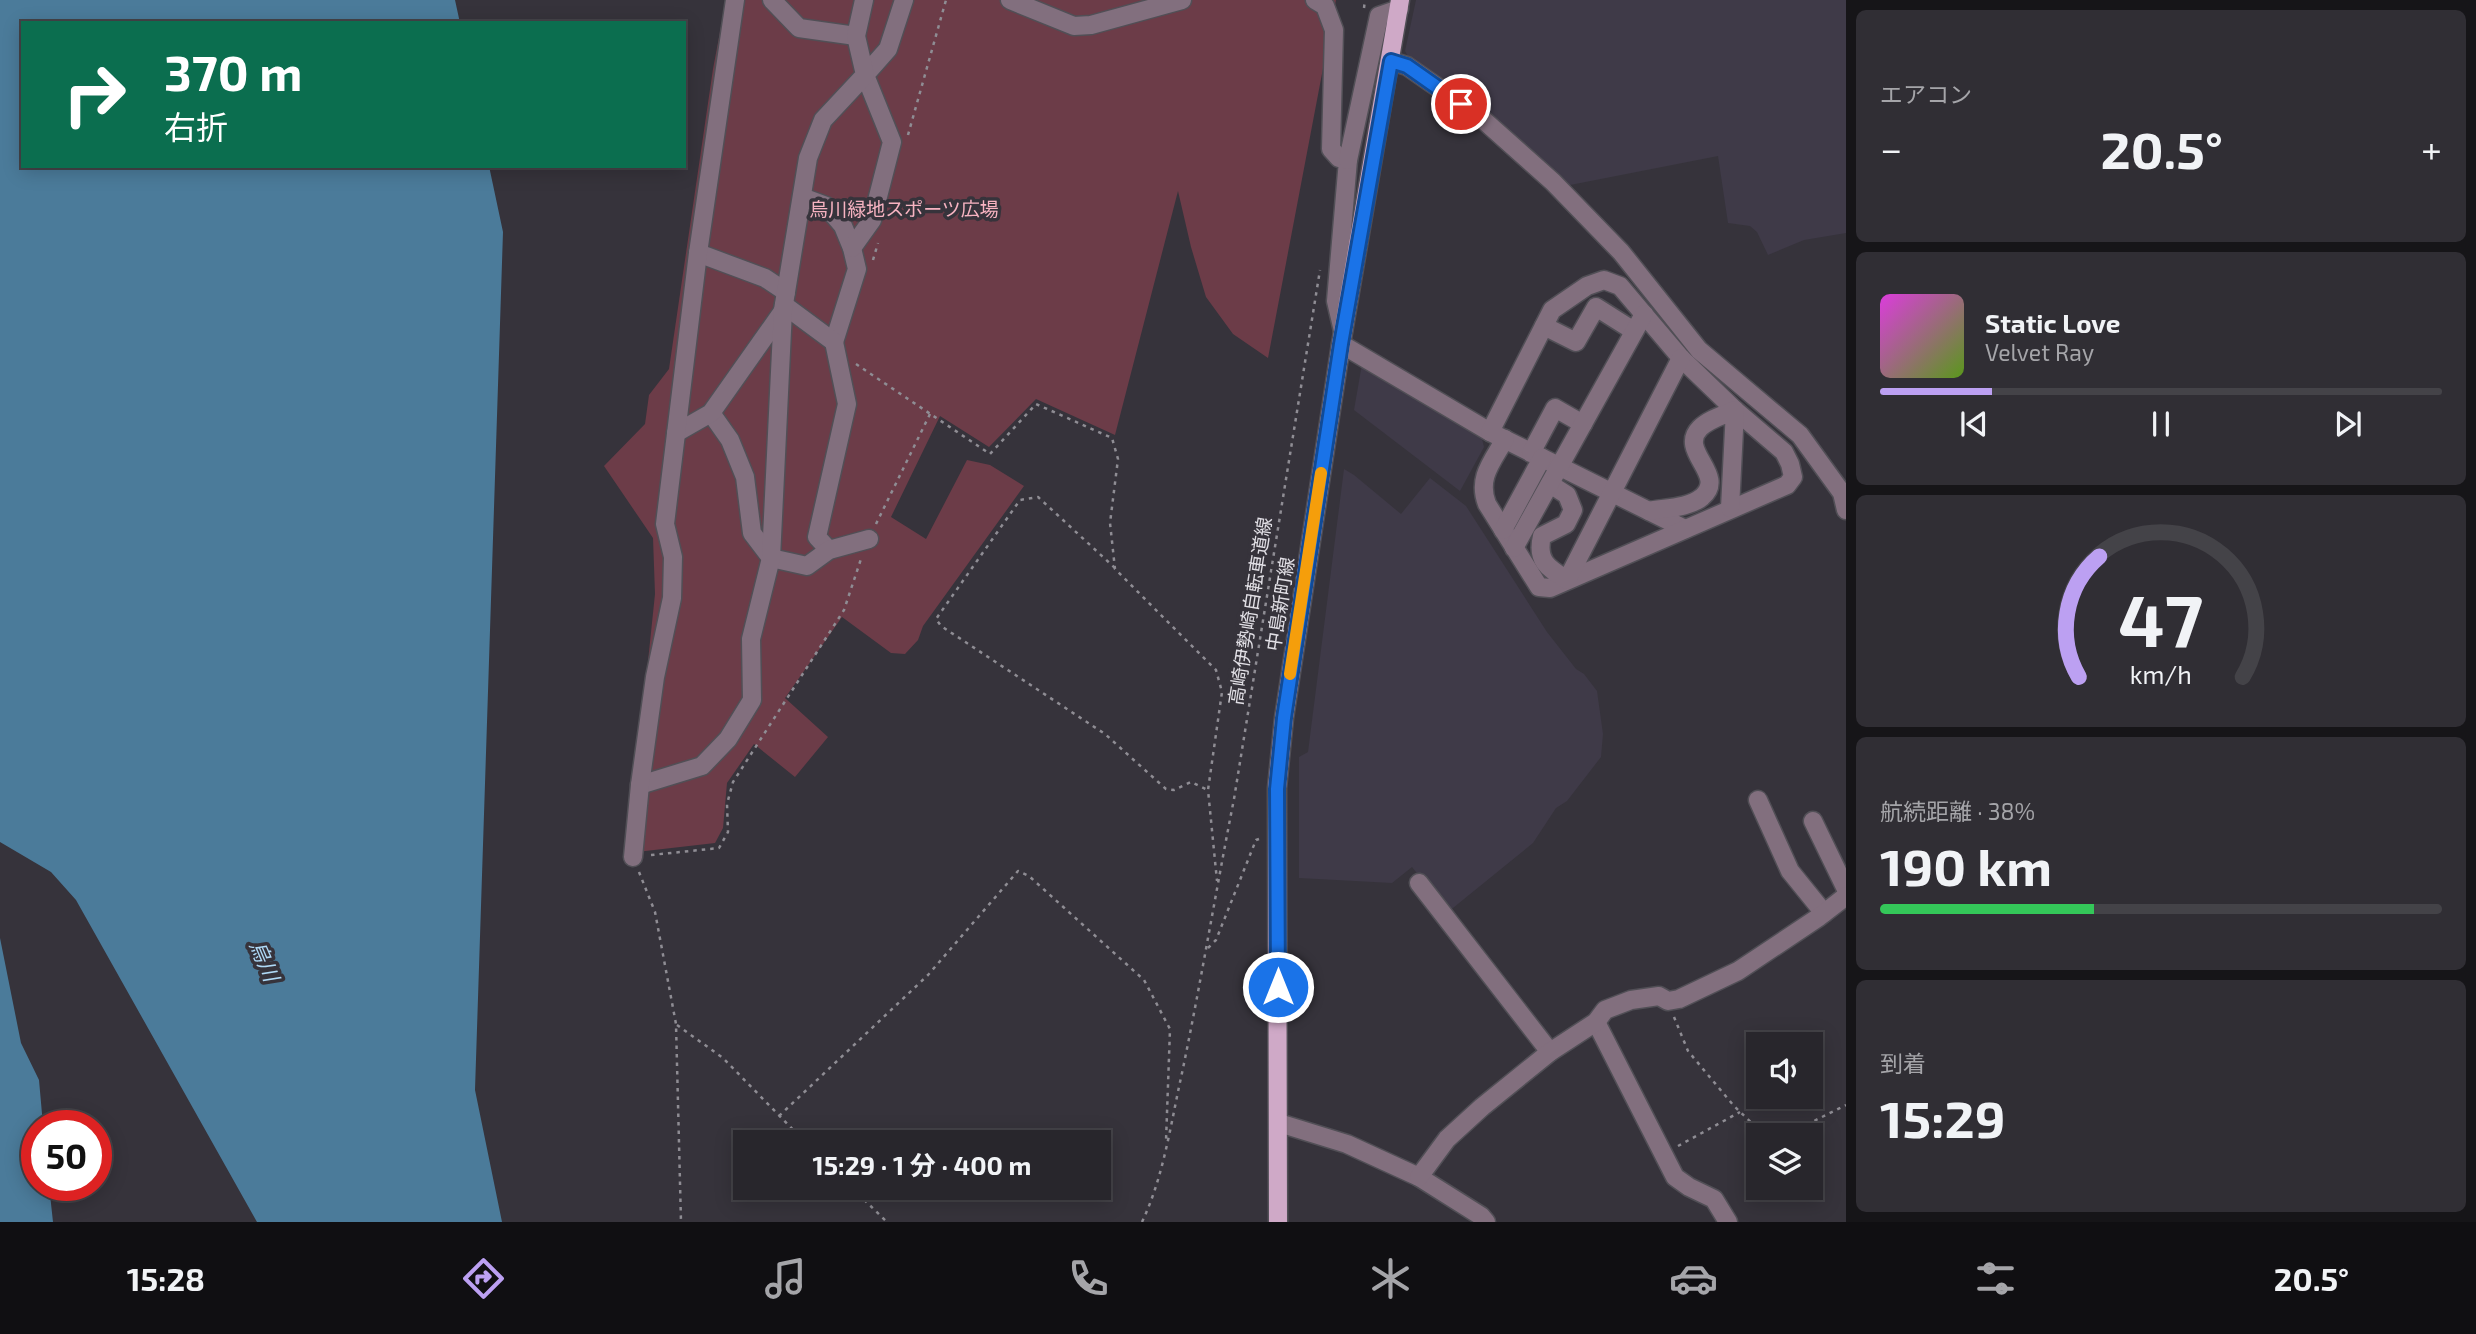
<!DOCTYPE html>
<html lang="ja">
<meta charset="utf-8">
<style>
body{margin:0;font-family:"Exo 2","Noto Sans JP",sans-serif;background:#302e34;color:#f1f3f6;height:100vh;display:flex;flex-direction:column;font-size:26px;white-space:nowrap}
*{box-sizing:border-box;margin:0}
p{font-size:23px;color:#a5a5a9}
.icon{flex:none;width:38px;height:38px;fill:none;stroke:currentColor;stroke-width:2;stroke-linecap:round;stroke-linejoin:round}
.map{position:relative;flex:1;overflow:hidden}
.side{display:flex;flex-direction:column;gap:10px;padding:10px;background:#161518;width:630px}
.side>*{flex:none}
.hud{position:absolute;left:21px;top:21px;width:665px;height:147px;border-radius:0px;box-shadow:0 4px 18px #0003,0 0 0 2px #444348;background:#0b6e4f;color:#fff;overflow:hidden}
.buttons{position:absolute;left:1746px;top:1032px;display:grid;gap:14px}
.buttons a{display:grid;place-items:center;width:77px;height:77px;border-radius:0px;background:#28262c;box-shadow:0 4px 18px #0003,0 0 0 2px #444348;font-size:35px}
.speed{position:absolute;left:21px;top:1110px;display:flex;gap:14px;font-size:35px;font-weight:700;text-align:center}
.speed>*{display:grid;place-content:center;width:91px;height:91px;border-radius:50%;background:#28262c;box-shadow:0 4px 18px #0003,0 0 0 2px #444348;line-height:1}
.speed .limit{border:10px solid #d22;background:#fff;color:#111}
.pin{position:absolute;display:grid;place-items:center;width:60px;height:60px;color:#fff;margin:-30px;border:4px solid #fff;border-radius:50%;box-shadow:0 2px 7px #0007}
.me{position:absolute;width:77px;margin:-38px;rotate:0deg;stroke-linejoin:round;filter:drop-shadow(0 0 5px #0008)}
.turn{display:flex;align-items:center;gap:24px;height:147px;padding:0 28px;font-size:32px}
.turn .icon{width:91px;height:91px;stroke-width:2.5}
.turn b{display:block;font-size:49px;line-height:60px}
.big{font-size:52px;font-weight:700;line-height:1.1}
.side .widget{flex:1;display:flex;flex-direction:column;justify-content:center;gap:10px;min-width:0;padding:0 24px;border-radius:10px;background:#302e34}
.side .dial{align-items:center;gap:0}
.dial svg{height:182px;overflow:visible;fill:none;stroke:#444348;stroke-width:7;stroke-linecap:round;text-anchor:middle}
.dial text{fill:#f1f3f6;stroke:none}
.song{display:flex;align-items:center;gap:21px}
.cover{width:84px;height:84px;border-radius:10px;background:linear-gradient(135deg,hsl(300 70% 55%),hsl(90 70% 35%))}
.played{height:7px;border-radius:4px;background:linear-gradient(90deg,#bca0f2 20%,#444348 20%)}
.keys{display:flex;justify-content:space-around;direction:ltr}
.heat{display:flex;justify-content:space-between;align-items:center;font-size:38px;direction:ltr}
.charge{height:10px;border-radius:5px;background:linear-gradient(90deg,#34c759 38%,#444348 0)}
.trip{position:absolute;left:733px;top:1130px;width:378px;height:70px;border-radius:0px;background:#28262c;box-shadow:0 4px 18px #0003,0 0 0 2px #444348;font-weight:700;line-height:70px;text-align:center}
.tabs{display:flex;height:112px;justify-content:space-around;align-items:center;background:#100f12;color:#a5a5a9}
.tabs .icon{width:49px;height:49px}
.tabs .on{color:#bca0f2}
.tabs b{font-size:32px;color:#f1f3f6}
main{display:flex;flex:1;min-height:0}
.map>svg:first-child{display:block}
.built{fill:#3f3a48}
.green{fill:#6c3c48}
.water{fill:#4b7b9a}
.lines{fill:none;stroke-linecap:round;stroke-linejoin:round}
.minor-casing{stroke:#514f56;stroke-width:21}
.major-casing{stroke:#514f56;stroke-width:21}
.path{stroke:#8f8d94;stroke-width:2.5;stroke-dasharray:3.5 5;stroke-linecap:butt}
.minor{stroke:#826f7e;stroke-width:18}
.major{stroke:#cfa9c7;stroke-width:18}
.route-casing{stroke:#114b97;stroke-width:18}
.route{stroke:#1a73e8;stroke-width:12}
.slow{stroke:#f59e0b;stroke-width:12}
.labels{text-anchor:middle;stroke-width:7;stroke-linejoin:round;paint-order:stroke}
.park-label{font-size:19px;fill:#f7b3c1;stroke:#36333b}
.street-label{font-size:19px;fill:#e1dfe5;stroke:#36333b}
.water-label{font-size:21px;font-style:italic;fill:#afdaf7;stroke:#36333b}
</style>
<main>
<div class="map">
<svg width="1846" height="1222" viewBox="0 0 1846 1222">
<rect width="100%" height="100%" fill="#36333b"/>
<g class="built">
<polygon points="1416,0 1846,0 1846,233 1804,240 1768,255 1757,232 1750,226 1728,223 1718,156 1565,186 1410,60 1405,51"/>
<polygon points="1362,364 1482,439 1484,447 1460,491 1354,410"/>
<polygon points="1344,469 1354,475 1401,514 1430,478 1466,506 1547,632 1576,669 1584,674 1597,691 1603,734 1601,757 1567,801 1556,808 1533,843 1448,912 1412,867 1392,883 1299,878 1299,757 1308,752"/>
</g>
<polygon class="green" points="726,0 1336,0 1268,358 1233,334 1206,297 1191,247 1178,191 1115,435 1036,399 989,447 940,416 891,517 926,539 967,460 990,465 1024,486 923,626 918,640 905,654 891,653 842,617 785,698 828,737 795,777 754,744 727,783 723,828 715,843 628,853 655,594 653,538 604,466 645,424 649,395 669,369 713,69"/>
<g class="water">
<polygon points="0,0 455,0 460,23 23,23 23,166 489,166 503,232 475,1090 502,1222 257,1222 76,900 51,872 0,842"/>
<polygon points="0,938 21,1043 39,1080 43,1125 37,1125 37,1185 49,1185 53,1222 0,1222"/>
</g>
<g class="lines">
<defs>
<g id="minor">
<polyline points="772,0 799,28 856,36"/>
<polyline points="1010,0 1074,26 1091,25 1182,0"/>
<polyline points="1315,0 1325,6 1334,30 1331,149 1339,158 1348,160 1336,301 1343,331"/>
<polyline points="1391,61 1407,66 1479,116 1553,182 1621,252 1699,350 1800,435 1842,493 1846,510"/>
<polyline points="1348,160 1379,16 1399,9"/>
<polyline points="802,197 826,206 843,226 852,248 857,269 834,342"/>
<polyline points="852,248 872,220 892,142 865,75 888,49 904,0"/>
<polyline points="698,253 765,278 786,292"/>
<polyline points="784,305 834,342 847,404 817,537 829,550"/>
<polyline points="1544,326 1576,342 1596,307 1634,331"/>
<polyline points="1341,344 1490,432 1685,529"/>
<polyline points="711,413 730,440 745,477 752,533 771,558 807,566 829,550 869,539"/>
<path d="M1490,432l62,-122 35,-24 17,-6 16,6 61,72 54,52 49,42 6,12 3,13 -6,8 -237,103 -11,-1 -52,-83c-10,-26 5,-42 18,-65"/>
<polyline points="676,433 711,413 783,311"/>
<polyline points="1531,453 1555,408 1583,424"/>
<path d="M1550,484l17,11 6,15 -7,14 -24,12c-6,25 6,32 25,44l114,-222"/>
<path d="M1649,511c15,-3 41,-3 53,-14 26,-22 -25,-46 -2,-69 9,-9 24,-13 35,-18l-5,98"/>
<polyline points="1503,530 1542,458"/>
<polyline points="1514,548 1644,314"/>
<polyline points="640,785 702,766 728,739 752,700 751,639 771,558 783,310 808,158 823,120 865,75 856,36 864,0"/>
<polyline points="1758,800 1790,871 1824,913"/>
<polyline points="1813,821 1846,889"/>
<polyline points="633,857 640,785 655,677 672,598 673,557 665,524 698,253 735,0"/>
<polyline points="1419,883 1550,1052"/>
<polyline points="1596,1022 1675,1177 1689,1187 1714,1199 1728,1222"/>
<polyline points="1279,1123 1347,1144 1419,1177 1481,1216 1486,1222"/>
<polyline points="1419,1177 1447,1139 1482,1107 1550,1052 1596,1022 1605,1010 1631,1000 1659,996 1668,1001 1679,999 1738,971 1819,917 1846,896"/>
</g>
<polyline id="major" points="1278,1222 1277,788 1284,718 1341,344 1400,0"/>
</defs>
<use href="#minor" class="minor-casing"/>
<use href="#major" class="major-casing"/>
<g class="path">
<polyline points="1364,8 1365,0"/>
<polyline points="908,135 946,0"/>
<polyline points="873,260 878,243"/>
<polyline points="856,364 990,454 1036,404 1112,438 1118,459 1110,523 1115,569 1216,670 1222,692 1208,790 1217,881"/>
<polyline points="876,524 930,414"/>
<polyline points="1115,568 1038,497 1020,500 936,619 941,626 1105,734 1166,789 1174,790 1191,782 1208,790"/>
<polyline points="651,855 719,848 728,832 727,804 733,782 844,610 861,559"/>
<polyline points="639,872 655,912 676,1024 681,1222"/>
<polyline points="1208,948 1216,940 1256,840 1259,839"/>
<polyline points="1674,1017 1688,1051 1734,1106 1758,1129 1779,1136"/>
<polyline points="677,1025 723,1058 806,1143"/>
<polyline points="779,1116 928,975 1018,871 1029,876 1144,980 1170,1029 1166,1141"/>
<polyline points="1784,1136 1846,1105"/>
<polyline points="1678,1146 1740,1112"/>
<polyline points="852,1188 887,1222"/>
<path d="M1142,1222c22,-46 29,-100 40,-149 19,-91 34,-183 52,-274l86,-529"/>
</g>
<use href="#minor" class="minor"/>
<use href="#major" class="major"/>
</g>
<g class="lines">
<defs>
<polyline id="route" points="1278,987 1277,789 1284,718 1341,344 1391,61 1407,66 1461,104"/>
</defs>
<use href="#route" class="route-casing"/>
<use href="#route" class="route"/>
<polyline class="slow" points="1290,674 1321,473"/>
</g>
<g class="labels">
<g class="park-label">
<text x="904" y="216">烏川緑地スポーツ広場</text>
</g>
<g class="street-label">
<text transform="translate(1280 604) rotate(-81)" y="7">中島新町線</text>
<text transform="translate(1250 611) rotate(-81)" y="7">高崎伊勢崎自転車道線</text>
</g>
<g class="water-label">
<text transform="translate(264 961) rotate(67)" y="7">烏川</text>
</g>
</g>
</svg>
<div class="buttons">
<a><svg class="icon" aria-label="sound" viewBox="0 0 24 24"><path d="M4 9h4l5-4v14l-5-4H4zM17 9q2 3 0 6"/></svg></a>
<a><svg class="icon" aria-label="layers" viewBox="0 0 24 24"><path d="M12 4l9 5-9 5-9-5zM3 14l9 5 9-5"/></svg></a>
</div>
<div class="speed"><div class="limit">50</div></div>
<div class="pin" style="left:1461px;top:104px;background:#d93025"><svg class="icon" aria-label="arrive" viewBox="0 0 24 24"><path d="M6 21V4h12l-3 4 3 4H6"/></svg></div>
<svg class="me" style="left:1278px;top:987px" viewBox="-20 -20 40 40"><circle r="17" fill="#1a73e8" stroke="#fff" stroke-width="3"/><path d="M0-11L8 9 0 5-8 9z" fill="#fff"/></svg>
<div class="trip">15:29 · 1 分 · 400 m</div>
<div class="hud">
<div class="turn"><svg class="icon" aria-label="right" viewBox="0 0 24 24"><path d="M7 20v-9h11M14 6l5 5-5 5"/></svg><div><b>370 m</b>右折</div></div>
</div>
</div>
<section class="side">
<div class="widget"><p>エアコン</p>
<div class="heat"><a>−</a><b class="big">20.5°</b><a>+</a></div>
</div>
<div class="widget">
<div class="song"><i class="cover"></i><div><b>Static Love</b><p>Velvet Ray</p></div></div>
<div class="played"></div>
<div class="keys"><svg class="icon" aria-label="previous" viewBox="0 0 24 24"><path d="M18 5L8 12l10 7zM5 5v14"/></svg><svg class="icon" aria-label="pause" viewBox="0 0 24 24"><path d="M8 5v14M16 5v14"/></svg><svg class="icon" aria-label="next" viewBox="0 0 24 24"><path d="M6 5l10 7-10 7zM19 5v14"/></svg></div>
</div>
<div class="widget dial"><svg viewBox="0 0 100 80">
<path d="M14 69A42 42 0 1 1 86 69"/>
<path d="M14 69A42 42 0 0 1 23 16" stroke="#bca0f2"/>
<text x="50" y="56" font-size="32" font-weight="700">47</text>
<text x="50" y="72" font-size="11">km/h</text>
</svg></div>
<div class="widget"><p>航続距離 · 38%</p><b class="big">190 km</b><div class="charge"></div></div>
<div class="widget"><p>到着</p><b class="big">15:29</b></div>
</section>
</main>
<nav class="tabs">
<b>15:28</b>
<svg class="icon on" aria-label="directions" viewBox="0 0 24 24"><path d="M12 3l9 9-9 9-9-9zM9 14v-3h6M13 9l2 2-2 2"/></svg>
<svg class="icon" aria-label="music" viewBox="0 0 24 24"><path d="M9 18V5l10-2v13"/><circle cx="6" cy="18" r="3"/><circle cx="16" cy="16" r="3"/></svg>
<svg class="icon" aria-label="phone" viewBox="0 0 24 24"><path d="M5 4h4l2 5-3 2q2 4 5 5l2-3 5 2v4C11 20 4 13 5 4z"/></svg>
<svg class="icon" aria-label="climate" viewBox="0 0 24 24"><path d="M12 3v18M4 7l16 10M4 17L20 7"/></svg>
<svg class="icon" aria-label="car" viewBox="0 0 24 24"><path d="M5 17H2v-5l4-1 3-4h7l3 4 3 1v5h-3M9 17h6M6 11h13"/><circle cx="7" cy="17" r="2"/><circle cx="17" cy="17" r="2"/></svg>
<svg class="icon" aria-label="filters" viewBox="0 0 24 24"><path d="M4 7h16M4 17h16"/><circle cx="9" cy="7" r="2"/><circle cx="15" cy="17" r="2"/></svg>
<b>20.5°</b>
</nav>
